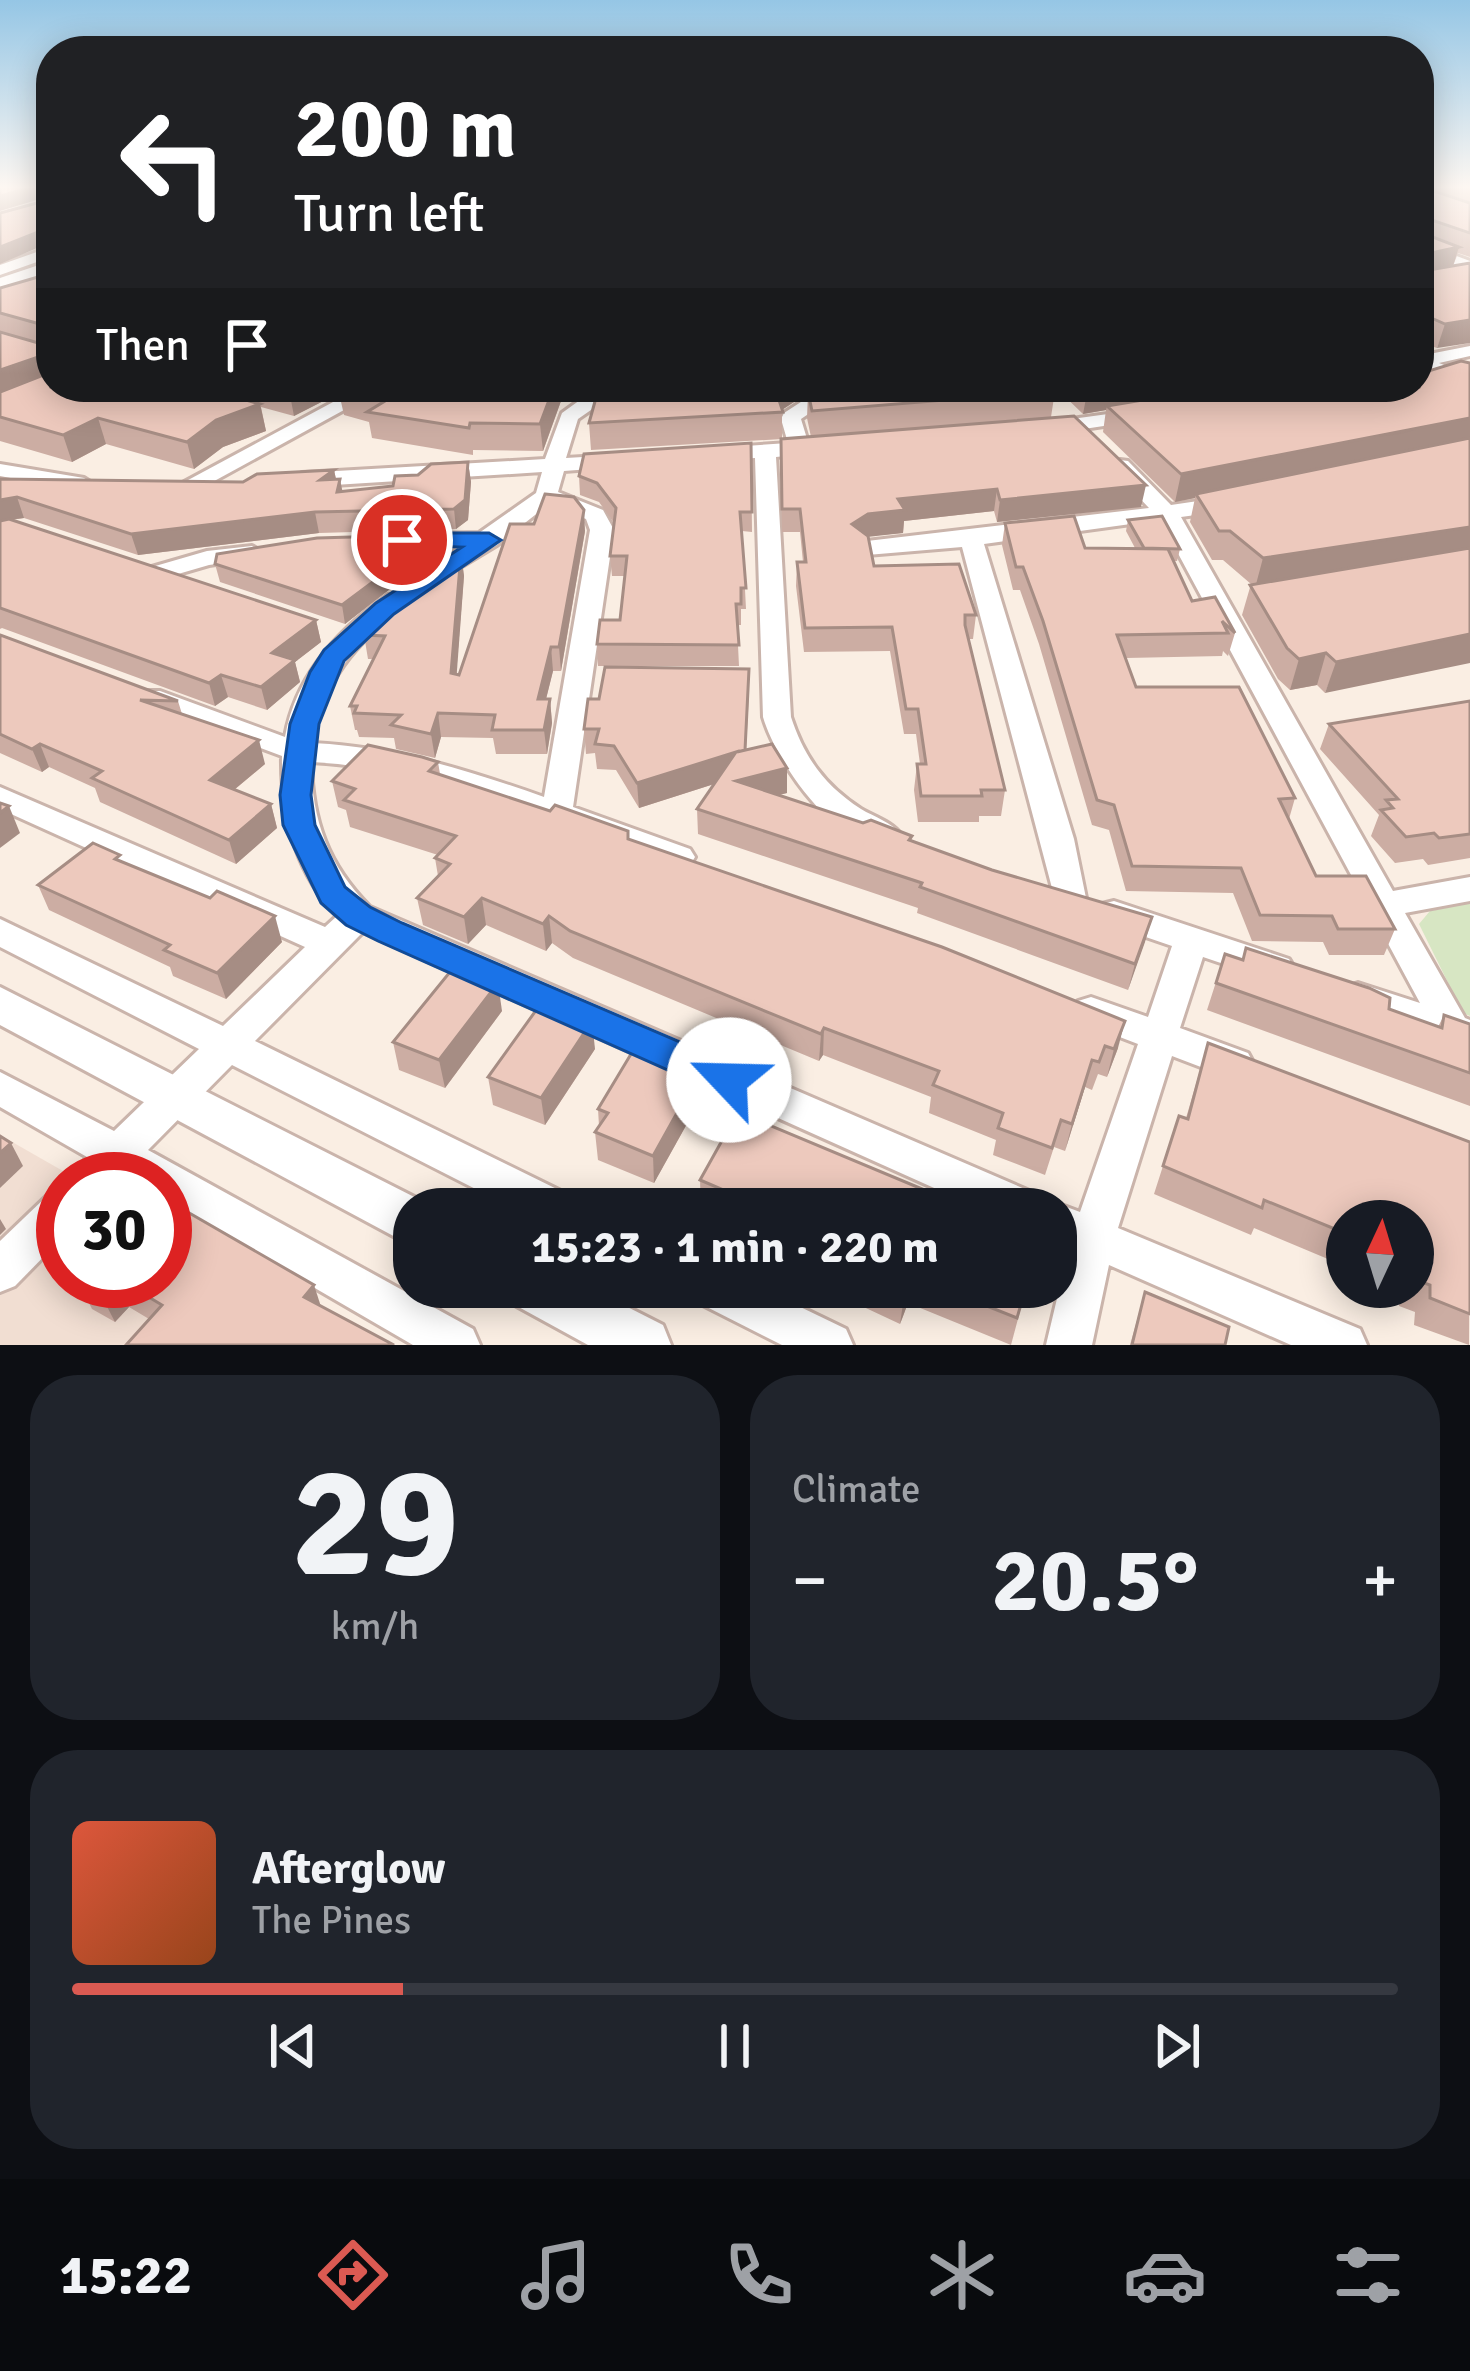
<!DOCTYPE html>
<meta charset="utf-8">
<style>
body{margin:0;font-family:Signika,sans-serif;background:#20242c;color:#f1f3f6;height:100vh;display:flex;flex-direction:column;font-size:45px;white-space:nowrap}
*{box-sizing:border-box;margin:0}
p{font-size:39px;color:#9ea1a6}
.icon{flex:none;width:66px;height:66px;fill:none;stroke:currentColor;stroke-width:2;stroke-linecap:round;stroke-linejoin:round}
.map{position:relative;height:1345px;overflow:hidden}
.details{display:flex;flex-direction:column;gap:30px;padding:30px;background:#0d0f14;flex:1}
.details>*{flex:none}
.banner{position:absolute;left:36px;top:36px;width:1398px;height:366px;border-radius:48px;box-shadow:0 6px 30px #0003;background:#202124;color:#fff;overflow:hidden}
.needle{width:78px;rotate:4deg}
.controls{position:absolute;left:1326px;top:1200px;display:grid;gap:24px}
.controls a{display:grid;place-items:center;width:108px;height:108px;border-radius:50%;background:#171b24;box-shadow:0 6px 30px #0003;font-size:60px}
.speed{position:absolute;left:36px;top:1152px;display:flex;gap:24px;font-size:60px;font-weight:700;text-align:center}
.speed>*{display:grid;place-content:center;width:156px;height:156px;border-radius:50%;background:#171b24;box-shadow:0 6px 30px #0003;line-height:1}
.speed .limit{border:18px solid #d22;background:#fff;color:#111}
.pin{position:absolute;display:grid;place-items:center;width:102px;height:102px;color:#fff;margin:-51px;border:6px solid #fff;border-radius:50%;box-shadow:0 3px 12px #0007}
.me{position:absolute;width:132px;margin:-66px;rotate:294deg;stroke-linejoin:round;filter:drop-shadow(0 0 9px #0008)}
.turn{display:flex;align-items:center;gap:42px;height:252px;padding:0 60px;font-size:54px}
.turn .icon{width:156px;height:156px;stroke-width:2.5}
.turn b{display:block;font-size:84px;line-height:102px}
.then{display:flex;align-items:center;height:114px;padding:0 60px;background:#0003;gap:24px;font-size:45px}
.big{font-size:90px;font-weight:800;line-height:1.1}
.details .card{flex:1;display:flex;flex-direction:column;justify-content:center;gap:18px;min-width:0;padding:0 42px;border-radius:48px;background:#20242c}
.details .dial{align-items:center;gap:0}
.dial b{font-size:156px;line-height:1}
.song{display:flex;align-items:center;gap:36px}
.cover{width:144px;height:144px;border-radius:18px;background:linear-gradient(135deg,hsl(10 70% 55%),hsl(20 70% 35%))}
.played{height:12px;border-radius:6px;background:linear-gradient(90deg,#db5a52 25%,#363941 25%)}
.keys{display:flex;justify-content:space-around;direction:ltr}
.heat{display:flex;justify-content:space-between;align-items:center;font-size:66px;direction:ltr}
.details .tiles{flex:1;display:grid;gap:30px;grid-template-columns:1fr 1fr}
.card:last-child{grid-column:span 2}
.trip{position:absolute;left:393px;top:1188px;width:684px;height:120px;border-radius:48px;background:#171b24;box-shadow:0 6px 30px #0003;font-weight:800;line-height:120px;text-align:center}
.menu{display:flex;height:192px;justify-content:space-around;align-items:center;background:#090b0e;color:#9ea1a6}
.menu .icon{width:84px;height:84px}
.menu .on{color:#db5a52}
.menu b{font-size:54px;color:#f1f3f6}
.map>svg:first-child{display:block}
.residential{fill:#f1ded2}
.green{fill:#d7e6c3}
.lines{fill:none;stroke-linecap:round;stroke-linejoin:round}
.minor-casing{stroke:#cab4ab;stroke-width:6}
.tertiary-casing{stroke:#cab4ab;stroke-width:6}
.minor{fill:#fff;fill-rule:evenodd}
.tertiary{fill:#fff;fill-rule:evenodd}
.wall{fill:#ccada3}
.shaded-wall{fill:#a68d84}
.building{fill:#edc9bd;stroke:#a68d84;stroke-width:3}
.route{fill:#1a73e8;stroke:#114b97;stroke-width:3}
</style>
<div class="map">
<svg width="1470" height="1345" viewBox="0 0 1470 1345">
<rect width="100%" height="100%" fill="#faeee3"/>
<polygon class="residential" points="0,1135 77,1179 63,1179 63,1281 165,1281 361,1345 0,1345"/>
<polygon class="green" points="1470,903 1470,1016 1463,1013 1419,924 1430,911"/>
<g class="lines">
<defs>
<g id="minor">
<polygon points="1419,242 1470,261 1470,272 1419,252"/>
<polygon points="51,247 51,257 0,275 0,265"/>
<polygon points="1470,346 1470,356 1439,363 1470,375 1470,388 1419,368 1419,356"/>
<polygon points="361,387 386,387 196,491 180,491 177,486"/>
<path d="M598,387h26l-46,32 -12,39 51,-3 11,6 -11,6 -53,4 -6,21 45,18 11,20 -41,277 117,42 5,8 -5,8 -11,3c-128,-37 -231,-99 -368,-106 1,59 17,103 59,145l671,289 5,11 10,-4 24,9 58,-168 -60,-23 -5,-10 5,-10 13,-4 57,20 24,-71 -70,-24 -5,-9 5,-9 12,-3 175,58 6,10 -6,10 -12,3 -74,-25 -23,71 68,25 6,11 -6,11 -13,5 -63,-24 -54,172 242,101 7,16h-76l-182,-80 -17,80h-46l23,-97 -13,-6v-33h-75l-618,-277 -108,109 316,155 6,13h-62l-283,-144 -84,85 325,179 7,16h-67l-248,-144v-22h-94l16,-22 -87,-50v-35l114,59 85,-82 -199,-102v-28l223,107 82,-79 -305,-138v-22l325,140 12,-11c-42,-45 -56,-100 -55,-160l-142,-53 -4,-6 4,-6h20l125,46c11,-62 53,-107 103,-142h18l3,5 -3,5c-50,36 -84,76 -93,138 82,4 154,27 231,54l46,-267 -4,-11 -37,-15 -52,41 -63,38 -12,-7 37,-29h-68l-12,-7 4,-5 96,-2 57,-40 6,-21 -240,15 -11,-7 11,-7 243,-14 17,-46z"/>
<path d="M824,387h24l-47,32 7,23 14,2v8l-46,5 15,260c13,40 34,69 70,92 13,8 31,13 40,26l-5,8c-56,15 -120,-81 -133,-126l-8,-259 -39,2 -10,-6 10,-6 72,-5 -7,-24 3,-6z"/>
<polygon points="1137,410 1144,412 1144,420 1050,434 1040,428 1050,422"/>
<polygon points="1120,460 1128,461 1171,505 1225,497 1236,504 1225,511 1181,517 1393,891 1470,877 1470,901 1405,913 1465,1018 1470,1020 1470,1050 1345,1007 1340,997 1345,987 1358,983 1420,1003 1160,520 984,544 1074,839 1086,898 1081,907 1069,910 1057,907 962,547 867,555 855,548 867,541 1149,508 1109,466"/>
<polygon points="0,464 84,478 95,485 84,492 0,476"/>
<polygon points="252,546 264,553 260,558 209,565 154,581 142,574 145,569 207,551"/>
<polygon points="63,1189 63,1237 15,1286 0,1292 0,1241 48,1195"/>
<polygon points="691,1287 759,1287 846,1329 853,1345 782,1345 697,1302"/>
</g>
<g id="tertiary">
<polygon points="51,261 51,274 0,291 0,278"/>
<polygon points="0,987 432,1206 414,1209 414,1247 0,1025"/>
<polygon points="507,1287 588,1287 663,1325 671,1345 588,1345 515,1305"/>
</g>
</defs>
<use href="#minor" class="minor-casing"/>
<use href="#tertiary" class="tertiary-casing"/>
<use href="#minor" class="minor"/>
<use href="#tertiary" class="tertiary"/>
</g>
<g class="wall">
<polygon points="1419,186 1470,186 1470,257 1458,253 1453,266 1470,263 1437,348 1419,342"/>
<polygon points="51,263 51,387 566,387 543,451 473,450 473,455 372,438 369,422 344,415 339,393 294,416 261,407 266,431 223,447 194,469 106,444 72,462 0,441 0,288 45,275"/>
<polygon points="1461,361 1325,693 1317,685 1290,690 1278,679 1242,615 1251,584 1223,560 1212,560 1190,522 1195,498 1175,502 1103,432 1106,410 1083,414 1055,387 1419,387 1429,371"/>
<polygon points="599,387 1055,391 1051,417 1141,507 997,522 994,511 904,521 903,533 868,536 874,566 976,615 973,639 968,639 1005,790 1001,816 979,816 979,822 918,822 914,790 917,764 920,764 916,734 904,734 890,651 804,652 796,586 797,562 803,562 800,532 782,532 781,460 811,437 807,418 808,393 782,410 782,439 591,450 589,423"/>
<polygon points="751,443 752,532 742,531 746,609 741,609 741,625 737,625 739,666 598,666 597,644 620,620 625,576 612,576 610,556 614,523 599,502 580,495 579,476"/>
<polygon points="468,462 471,482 468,520 456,529 319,533 138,555 24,518 11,520 316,620 321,642 295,662 300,682 267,710 228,697 215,706 2,628 0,629 0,479 243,482 334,470 336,479 342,491 393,486 418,475"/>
<polygon points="1128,520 1180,549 1177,561 1173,561 1192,601 1215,597 1235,633 1228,656 1223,651 1222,656 1126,658 1136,687 1295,798 1289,819 1316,876 1395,929 1384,955 1329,955 1323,942 1252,941 1233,893 1126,891 1109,830 1092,825 1039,644 1020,590 1013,590 1002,545 1005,523 1085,548 1135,548 1126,531"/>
<polygon points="585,531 561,671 553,671 546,699 550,699 552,723 547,754 496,754 493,738 441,737 435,758 396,749 394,738 359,737 357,730 355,730 350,706 374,659 368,659 364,635 461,554 464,576 456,674 459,675"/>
<polygon points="426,553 407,567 408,575 345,624 220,582 215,564"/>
<polygon points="0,635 178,701 182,714 265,764 234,790 271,804 277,828 236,864 100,802 95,788 49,767 42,772 0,753"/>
<polygon points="749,693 746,750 787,793 778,795 863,823 912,836 911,841 992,870 1152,917 1128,990 917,913 918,908 698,834 697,809 714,784 639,808 616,770 597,769 595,753 586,754 584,729"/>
<polygon points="1470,701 1470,858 1428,865 1423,859 1395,863 1371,836 1379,815 1320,749 1329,724"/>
<polygon points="438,762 440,774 629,839 1118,1048 1107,1077 1098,1074 1092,1090 1085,1087 1065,1151 1054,1147 1045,1175 993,1155 996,1140 929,1113 931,1097 823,1055 819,1061 573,958 552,943 546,951 486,925 468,944 423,925 417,898 438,876 435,858 438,855 350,827 346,810 338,807 332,781"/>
<polygon points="122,862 282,942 226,999 173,976 170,967 49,910 38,885"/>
<polygon points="1225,954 1438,1027 1444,1015 1470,1024 1470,1106 1207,1010"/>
<polygon points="502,1011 445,1088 399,1070 393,1042"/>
<polygon points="1208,1043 1470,1142 1469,1345 1414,1325 1415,1312 1399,1306 1401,1289 1396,1287 1413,1287 1413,1221 1347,1221 1347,1267 1254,1228 1251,1235 1154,1194 1179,1116 1186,1118"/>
<polygon points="595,1049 545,1125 493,1105 488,1077"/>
<polygon points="686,1072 698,1104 654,1183 598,1160 595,1132 599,1126 598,1109"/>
<polygon points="700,1180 970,1209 704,1209 701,1208"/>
<polygon points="78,1281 165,1281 321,1306 149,1319 129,1307 115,1322 92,1309"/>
<polygon points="821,1287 1043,1287 1038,1305 1023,1300 1011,1345 908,1303 900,1324"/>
<polygon points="1145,1292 1225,1345 1130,1345"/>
</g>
<g class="shaded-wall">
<polygon points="35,186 47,186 50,196 0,211 0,196"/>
<polygon points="51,227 51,242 0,264 0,247"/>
<polygon points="1459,247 1452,269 1419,276 1422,255"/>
<polygon points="1429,317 1421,341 1419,342 1419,319"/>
<polygon points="1470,320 1470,343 1437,348 1445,324"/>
<polygon points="41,356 49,381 0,399 0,370"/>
<polygon points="296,387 351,387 339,389 339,393 294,416 289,390"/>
<polygon points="554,387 566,387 543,451 540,424"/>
<polygon points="780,387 817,387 780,411 777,394"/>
<polygon points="1095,387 1242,387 1107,406 1106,410 1083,414 1088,388"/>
<polygon points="260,404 266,431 223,447 194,469 187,442 216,420"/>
<polygon points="98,418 106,444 72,462 63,435"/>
<polygon points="1470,418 1470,443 1196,494 1195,498 1175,502 1181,474"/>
<polygon points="468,462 471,482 468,520 456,529 454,509"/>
<polygon points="334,470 338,489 340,479 344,499 320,480"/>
<polygon points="1146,485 1141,507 997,522 1000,500"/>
<polygon points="997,489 994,511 904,521 903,533 867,537 852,524 898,499"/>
<polygon points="17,497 24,518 0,521 0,500"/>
<polygon points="584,510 585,531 561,671 559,647"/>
<polygon points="315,512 319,533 138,555 131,534"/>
<polygon points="1470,527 1470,554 1255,588 1263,558"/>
<polygon points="423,535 426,553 407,567 408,575 345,624 342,605 393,558"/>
<polygon points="461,554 464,576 455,697 451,673"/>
<polygon points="316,620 321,642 295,662 300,682 267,710 261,687 272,653"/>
<polygon points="1470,634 1470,663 1325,693 1336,662"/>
<polygon points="551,647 553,671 540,723 538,699"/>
<polygon points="1326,653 1317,685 1290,690 1299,659"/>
<polygon points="221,675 228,697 215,706 209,683"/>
<polygon points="550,699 552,723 547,754 544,730"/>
<polygon points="438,713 441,737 435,758 431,734"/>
<polygon points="259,740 265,764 217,804 210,780"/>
<polygon points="40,744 49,767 42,772 32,749"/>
<polygon points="736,752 736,777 639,808 637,783"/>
<polygon points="787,768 787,793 736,806 736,781"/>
<polygon points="271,804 277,828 236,864 229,840"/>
<polygon points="9,806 20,833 0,848 0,813"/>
<polygon points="482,898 486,925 468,944 464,917"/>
<polygon points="275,916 282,942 226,999 217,973"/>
<polygon points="549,916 552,943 546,951 543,924"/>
<polygon points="1152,917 1145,942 1128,990 1135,964"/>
<polygon points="498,983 502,1011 445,1088 439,1060"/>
<polygon points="592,1021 595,1049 545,1125 541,1098"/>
<polygon points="1125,1021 1118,1048 1107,1077 1114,1049"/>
<polygon points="824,1028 823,1055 819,1061 821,1034"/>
<polygon points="1092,1060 1085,1087 1065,1151 1072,1124"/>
<polygon points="697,1077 698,1104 654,1183 653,1156"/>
<polygon points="11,1143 23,1166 0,1188 0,1153"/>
<polygon points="0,1219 6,1229 0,1235"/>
<polygon points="109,1281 116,1281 129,1307 115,1322 99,1291"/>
<polygon points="314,1285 324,1316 304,1297"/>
<polygon points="908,1287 911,1287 908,1303 900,1324 904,1297"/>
</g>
<g class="building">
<polygon points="0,186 35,186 0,196"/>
<polygon points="1419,186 1470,203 1470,233 1423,217 1422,233 1459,247 1422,255 1423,271 1470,263 1470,320 1445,324 1429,317 1419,319"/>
<polygon points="51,189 51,227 0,247 0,213 48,200"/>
<polygon points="49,263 51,263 51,357 41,356 0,370 0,332 42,344 48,339 47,326 0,313 0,288 45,275"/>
<polygon points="1461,361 1470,363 1470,418 1181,474 1107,406 1220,387 1419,387 1419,366 1429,371"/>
<polygon points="51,372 51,387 201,387 260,404 216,420 187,442 98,418 63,435 0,417 0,392"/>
<polygon points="343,387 554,387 540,424 470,423 469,428 367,412 385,401 339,389"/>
<polygon points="599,387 780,387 777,394 783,412 589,423"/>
<polygon points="816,387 1051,387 1055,391 812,411 808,392"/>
<polygon points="1074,416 1146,485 1000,500 997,489 898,499 905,510 868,514 852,524 868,536 874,566 959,564 976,615 965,615 965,625 1005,790 981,790 982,796 921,796 917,764 926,764 918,709 906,709 892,627 805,628 797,562 806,562 800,509 782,509 781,439"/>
<polygon points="1470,438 1470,527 1263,558 1230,531 1219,531 1196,494"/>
<polygon points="751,443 752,512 740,512 746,588 741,588 741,604 736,604 739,645 597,644 600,620 620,620 627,556 610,556 616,508 597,483 579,476 584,454"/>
<polygon points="468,462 465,500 454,509 315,512 131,534 17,497 0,500 0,479 243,482 257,474 334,470 320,480 340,479 337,492 393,486 395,476 418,475 431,464"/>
<polygon points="545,494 574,497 584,510 559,647 551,647 538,699 550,699 544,730 492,730 495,715 438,713 431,734 391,725 401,715 354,713 357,706 350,706 385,636 364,635 374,615 455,554 461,554 451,673 459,675 510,524 534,524"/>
<polygon points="1074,516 1085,548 1168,549 1192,601 1215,597 1235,633 1222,621 1228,633 1117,635 1136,687 1239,687 1295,798 1279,799 1316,876 1366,876 1395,929 1338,929 1332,916 1260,915 1241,868 1132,866 1114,805 1097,800 1043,621 1023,567 1016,567 1005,523"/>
<polygon points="1162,516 1180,549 1144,548 1128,520"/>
<polygon points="9,519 316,620 272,653 295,660 261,687 221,675 209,683 0,608 0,521"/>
<polygon points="423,535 393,558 405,558 342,605 215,564 217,554 317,538"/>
<polygon points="1470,548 1470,634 1336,662 1326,653 1299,659 1287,648 1250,585"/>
<polygon points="0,635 178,701 140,700 259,740 210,780 271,804 229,840 92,778 102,771 40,744 32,749 0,734"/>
<polygon points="605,667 749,669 745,750 737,752 772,744 787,768 736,781 863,823 871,820 912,836 909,840 992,870 1152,917 1135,964 920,887 922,883 697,809 736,752 637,783 614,746 595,744 599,729 584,729 588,699 599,699"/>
<polygon points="1470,701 1470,834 1439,838 1434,833 1406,837 1381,810 1393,808 1386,800 1398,799 1329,724"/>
<polygon points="368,745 422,757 438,762 429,771 550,811 555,805 628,831 628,839 942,947 1125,1021 1114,1049 1105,1046 1099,1062 1092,1060 1072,1124 1061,1120 1052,1148 998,1128 1003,1113 933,1085 939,1071 824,1028 821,1034 570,931 549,916 543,924 482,898 464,917 417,898 450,864 435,858 456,836 344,800 355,789 332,781"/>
<polygon points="0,803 9,806 0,813"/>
<polygon points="93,843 120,855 115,859 210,898 217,891 275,916 217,973 164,950 170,945 38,885"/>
<polygon points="1246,948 1369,988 1390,998 1389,1009 1442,1028 1444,1015 1470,1024 1470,1073 1216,983 1225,954 1243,960"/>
<polygon points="454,967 498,983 439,1060 393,1042"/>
<polygon points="542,1002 592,1021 541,1098 488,1077"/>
<polygon points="1208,1043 1470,1142 1470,1314 1430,1298 1430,1285 1414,1279 1415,1262 1413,1261 1413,1221 1347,1221 1347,1234 1264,1200 1262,1208 1163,1166 1179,1116 1188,1119"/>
<polygon points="637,1044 686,1062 681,1070 697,1077 653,1156 595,1132 608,1113 598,1109"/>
<polygon points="738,1112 970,1209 768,1209 700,1180"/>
<polygon points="0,1136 11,1143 0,1153"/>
<polygon points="988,1192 1031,1209 982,1209"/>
<polygon points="165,1199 314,1285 304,1297 394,1345 126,1345 162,1305 122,1281 165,1281"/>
<polygon points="81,1281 109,1281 99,1291"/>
<polygon points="883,1287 908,1287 904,1297"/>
<polygon points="939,1287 1026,1287 1017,1318"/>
<polygon points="1145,1292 1229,1327 1225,1345 1132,1345"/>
</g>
<linearGradient id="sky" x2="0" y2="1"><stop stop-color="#95c6e5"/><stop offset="0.5" stop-color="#fdf7f2"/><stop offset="1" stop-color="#fdf7f2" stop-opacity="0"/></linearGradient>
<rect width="1470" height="374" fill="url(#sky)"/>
<polygon class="route" points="402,533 489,533 501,540 394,614 344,661 319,724 311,795 315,825 345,887 370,907 402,923 743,1069 748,1080 743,1091 729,1096 715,1091 378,941 346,925 321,903 283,825 280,795 290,724 310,672 324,650 376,603 462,547 393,545 390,540"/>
</svg>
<div class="controls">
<a><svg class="needle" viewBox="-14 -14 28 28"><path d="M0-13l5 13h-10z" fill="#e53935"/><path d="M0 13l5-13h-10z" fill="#9ea1a6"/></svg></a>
</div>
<div class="speed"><div class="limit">30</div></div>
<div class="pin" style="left:402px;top:540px;background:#d93025"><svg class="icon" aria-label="arrive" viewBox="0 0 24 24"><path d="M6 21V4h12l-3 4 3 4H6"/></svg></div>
<svg class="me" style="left:729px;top:1080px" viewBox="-20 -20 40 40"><circle r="19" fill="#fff"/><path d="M0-13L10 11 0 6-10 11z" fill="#1a73e8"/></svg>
<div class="trip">15:23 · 1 min · 220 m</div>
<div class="banner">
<div class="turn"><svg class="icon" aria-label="left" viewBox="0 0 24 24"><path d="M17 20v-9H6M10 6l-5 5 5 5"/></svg><div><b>200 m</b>Turn left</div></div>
<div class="then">Then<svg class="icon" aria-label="arrive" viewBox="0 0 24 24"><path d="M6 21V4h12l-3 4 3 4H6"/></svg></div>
</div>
</div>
<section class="details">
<div class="tiles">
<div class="card dial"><b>29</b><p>km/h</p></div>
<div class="card"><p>Climate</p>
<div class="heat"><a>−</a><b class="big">20.5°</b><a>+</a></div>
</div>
<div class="card">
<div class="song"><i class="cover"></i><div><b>Afterglow</b><p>The Pines</p></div></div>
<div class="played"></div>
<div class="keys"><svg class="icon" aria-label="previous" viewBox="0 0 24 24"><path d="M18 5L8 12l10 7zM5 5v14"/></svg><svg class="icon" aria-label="pause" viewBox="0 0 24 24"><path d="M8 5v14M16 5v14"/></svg><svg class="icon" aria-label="next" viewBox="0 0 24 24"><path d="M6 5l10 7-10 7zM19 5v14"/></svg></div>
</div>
</div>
</section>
<nav class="menu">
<b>15:22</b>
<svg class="icon on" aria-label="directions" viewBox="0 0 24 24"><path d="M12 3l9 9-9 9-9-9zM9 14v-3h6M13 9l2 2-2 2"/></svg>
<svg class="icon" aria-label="music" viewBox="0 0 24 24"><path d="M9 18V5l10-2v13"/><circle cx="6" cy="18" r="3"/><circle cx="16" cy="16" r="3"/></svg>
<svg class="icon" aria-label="phone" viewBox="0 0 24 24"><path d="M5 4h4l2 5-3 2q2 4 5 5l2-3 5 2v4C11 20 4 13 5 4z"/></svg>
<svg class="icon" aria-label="climate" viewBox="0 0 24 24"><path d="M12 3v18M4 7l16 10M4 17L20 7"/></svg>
<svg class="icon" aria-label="car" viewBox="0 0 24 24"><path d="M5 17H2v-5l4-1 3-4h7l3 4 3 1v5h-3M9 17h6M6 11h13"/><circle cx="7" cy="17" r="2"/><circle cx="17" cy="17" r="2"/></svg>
<svg class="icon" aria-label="filters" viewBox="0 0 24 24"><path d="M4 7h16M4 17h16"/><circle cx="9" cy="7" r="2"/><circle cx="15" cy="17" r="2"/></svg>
</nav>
